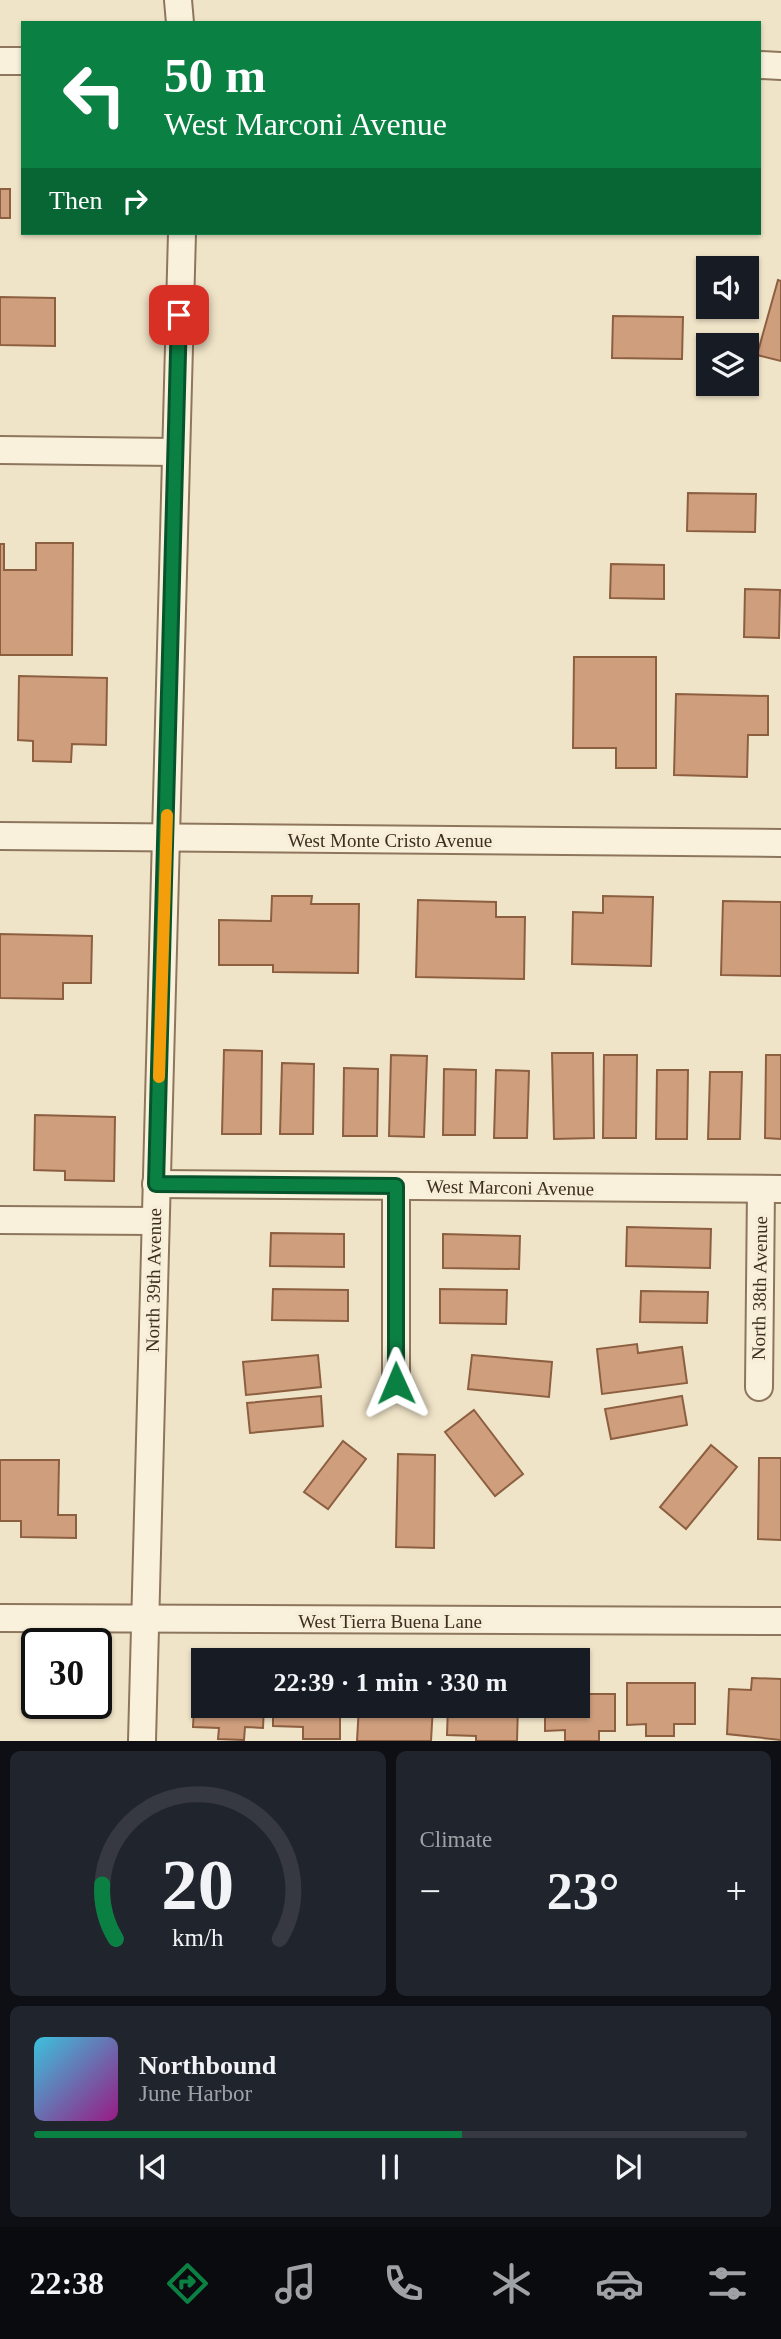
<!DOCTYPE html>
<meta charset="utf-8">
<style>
body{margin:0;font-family:"Times New Roman",serif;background:#20242c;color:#f1f3f6;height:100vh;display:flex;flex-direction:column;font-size:26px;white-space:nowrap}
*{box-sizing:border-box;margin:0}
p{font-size:23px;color:#9ea1a6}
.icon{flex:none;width:38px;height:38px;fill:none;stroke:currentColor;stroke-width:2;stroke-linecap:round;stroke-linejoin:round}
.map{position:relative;height:1741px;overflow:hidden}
.panel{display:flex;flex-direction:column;gap:10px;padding:10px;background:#0d0f14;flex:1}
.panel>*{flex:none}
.hud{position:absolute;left:21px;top:21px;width:740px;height:214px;border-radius:0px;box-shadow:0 2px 5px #0004;background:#0b8043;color:#fff;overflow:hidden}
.controls{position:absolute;left:696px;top:256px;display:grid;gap:14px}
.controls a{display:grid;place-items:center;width:63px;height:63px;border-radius:0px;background:#171b24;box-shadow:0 2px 5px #0004;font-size:35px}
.speed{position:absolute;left:21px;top:1628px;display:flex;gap:14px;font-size:35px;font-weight:700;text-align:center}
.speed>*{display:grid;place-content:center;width:91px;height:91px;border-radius:50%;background:#171b24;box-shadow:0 2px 5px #0004;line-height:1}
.speed .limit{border:4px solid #111;border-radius:10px;background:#fff;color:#111}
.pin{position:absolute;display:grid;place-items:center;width:60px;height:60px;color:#fff;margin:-30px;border-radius:14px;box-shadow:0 4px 10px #0006}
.me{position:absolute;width:77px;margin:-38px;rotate:359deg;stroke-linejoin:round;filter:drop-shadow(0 0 5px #0008)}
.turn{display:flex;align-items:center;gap:24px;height:147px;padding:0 28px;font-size:32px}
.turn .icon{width:91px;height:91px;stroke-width:2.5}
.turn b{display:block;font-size:49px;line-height:60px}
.then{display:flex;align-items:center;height:66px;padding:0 28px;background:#0003;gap:14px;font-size:26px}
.big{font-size:52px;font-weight:700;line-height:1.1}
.panel .tile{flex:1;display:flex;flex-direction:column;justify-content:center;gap:10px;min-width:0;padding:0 24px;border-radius:10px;background:#20242c}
.panel .dial{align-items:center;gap:0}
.dial svg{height:182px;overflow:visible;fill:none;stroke:#363941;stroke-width:7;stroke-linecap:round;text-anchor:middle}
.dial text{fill:#f1f3f6;stroke:none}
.song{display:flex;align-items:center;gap:21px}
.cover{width:84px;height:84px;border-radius:10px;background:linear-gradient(135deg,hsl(190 70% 55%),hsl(310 70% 35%))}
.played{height:7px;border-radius:4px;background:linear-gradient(90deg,#0b8043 60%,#363941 60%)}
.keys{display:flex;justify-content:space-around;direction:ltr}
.heat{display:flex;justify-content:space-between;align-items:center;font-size:38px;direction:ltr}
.panel .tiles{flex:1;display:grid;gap:10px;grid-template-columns:1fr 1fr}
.tile:last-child{grid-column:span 2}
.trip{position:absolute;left:191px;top:1648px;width:399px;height:70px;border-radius:0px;background:#171b24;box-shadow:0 2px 5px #0004;font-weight:700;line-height:70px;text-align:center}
.tabs{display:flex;height:112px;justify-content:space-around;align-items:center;background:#090b0e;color:#9ea1a6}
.tabs .icon{width:49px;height:49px}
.tabs .active{color:#0b8043}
.tabs b{font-size:32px;color:#f1f3f6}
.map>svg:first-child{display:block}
.building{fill:#cf9f7d;stroke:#8d5f41;stroke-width:2}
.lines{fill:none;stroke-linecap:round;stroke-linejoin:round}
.minor-casing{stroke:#8d765c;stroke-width:30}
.minor{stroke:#faf1dc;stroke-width:26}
.route-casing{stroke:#07532c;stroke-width:18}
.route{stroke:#0b8043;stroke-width:12}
.slow{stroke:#f59e0b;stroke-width:12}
.labels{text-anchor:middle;stroke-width:7;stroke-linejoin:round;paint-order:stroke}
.street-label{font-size:19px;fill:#3d2e20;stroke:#f7eed8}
</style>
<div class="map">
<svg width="781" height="1741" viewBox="0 0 781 1741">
<rect width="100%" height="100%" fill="#f0e4c8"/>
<g class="building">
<rect x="0" y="189" width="10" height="29"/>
<polygon points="778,280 781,281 781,361 757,355"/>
<polygon points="0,297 55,298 55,346 0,345"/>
<polygon points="613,316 683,317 682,359 612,358"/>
<polygon points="688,493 756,494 755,532 687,531"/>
<polygon points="36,543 73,543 72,655 0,655 0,544 4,544 4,570 36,570"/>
<polygon points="611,564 664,565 664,599 610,598"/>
<polygon points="745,589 780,590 779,638 744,637"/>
<polygon points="574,657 656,657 656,768 616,768 616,748 573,748"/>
<polygon points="19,676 107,678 106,745 72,744 71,762 33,761 33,741 18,740"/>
<polygon points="676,694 768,696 768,735 748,735 747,777 674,775"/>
<polygon points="272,896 312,896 311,904 359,904 358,973 273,972 273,965 219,965 219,920 271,921"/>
<polygon points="603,896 653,897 651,966 572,964 573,912 603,913"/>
<polygon points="418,900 496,902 496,917 525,917 524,979 416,977"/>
<polygon points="723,901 781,902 781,976 721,975"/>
<polygon points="0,934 92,936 91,983 63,983 63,999 0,998"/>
<polygon points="224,1050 262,1051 261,1134 222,1134"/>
<polygon points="552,1053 593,1053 594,1138 554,1139"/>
<polygon points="391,1055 427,1056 424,1137 389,1136"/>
<polygon points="604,1055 637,1055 636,1138 603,1138"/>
<polygon points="766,1055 781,1055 781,1139 765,1138"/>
<polygon points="282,1063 314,1064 313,1134 280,1134"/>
<polygon points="344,1068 378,1069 377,1136 343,1136"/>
<polygon points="444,1069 476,1070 475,1135 443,1135"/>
<polygon points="496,1070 529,1071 527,1138 494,1138"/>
<polygon points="657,1070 688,1070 687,1139 656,1139"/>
<polygon points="710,1072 742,1072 740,1139 708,1139"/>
<polygon points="35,1115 115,1117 114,1181 65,1180 65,1171 34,1170"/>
<polygon points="627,1227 711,1229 710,1268 626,1266"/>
<polygon points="271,1233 344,1234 344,1267 270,1266"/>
<polygon points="443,1234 520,1236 519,1269 443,1268"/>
<polygon points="273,1289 348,1290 348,1321 272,1320"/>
<polygon points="440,1289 507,1290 506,1324 440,1323"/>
<polygon points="641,1291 708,1292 707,1323 640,1322"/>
<polygon points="637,1344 638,1353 682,1347 687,1383 602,1394 597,1349"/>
<polygon points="318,1355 321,1387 246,1395 243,1362"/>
<polygon points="472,1355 552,1362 549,1397 468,1389"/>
<polygon points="321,1396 323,1426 250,1433 247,1403"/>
<polygon points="682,1396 687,1425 611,1439 605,1409"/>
<polygon points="474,1410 523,1474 495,1496 445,1432"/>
<polygon points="343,1441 366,1459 328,1509 304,1492"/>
<polygon points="711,1445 737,1467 686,1529 660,1507"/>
<polygon points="398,1454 435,1455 434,1548 396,1547"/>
<polygon points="759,1458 781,1458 781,1540 758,1539"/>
<polygon points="0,1460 59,1460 58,1515 76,1515 76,1538 21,1537 21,1521 0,1521"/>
<polygon points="752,1678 781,1679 781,1740 727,1734 729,1689 751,1690"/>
<polygon points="578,1681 587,1681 587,1694 615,1694 615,1731 599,1731 599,1741 565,1741 565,1730 545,1731 545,1706 578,1706"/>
<polygon points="627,1683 695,1683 695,1724 674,1724 674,1736 646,1736 646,1724 627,1725"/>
<polygon points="195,1689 203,1689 203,1706 264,1706 263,1728 245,1727 244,1740 218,1739 219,1728 193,1727"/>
<polygon points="273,1706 340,1706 340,1739 303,1739 303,1727 273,1726"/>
<polygon points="359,1706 433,1706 431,1741 357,1741"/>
<polygon points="448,1706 518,1706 517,1741 476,1741 476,1736 447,1735"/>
</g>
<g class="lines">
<defs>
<g id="minor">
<polyline points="178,0 180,23"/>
<polyline points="0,61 23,61"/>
<polyline points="760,65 781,66"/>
<polyline points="0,450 175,452"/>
<polyline points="0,836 781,843"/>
<polyline points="156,1184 781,1189"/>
<polyline points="396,1186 396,1383"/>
<polyline points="0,1220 154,1221"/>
<polyline points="759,1387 761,1189"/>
<polyline points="0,1618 781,1621"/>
<polyline points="142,1741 182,233"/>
</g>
</defs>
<use href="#minor" class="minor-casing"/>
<use href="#minor" class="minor"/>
</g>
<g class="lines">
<defs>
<polyline id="route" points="179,315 156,1184 396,1186 396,1383"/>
</defs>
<use href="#route" class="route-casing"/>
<use href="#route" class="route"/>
<polyline class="slow" points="159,1077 167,815"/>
</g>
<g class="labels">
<g class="street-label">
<text x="390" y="847">West Monte Cristo Avenue</text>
<text transform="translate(510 1187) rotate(1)" y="7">West Marconi Avenue</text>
<text transform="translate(153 1280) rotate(-89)" y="7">North 39th Avenue</text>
<text transform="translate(759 1288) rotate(-89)" y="7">North 38th Avenue</text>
<text x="390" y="1628">West Tierra Buena Lane</text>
</g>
</g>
</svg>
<div class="controls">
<a><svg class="icon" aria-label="sound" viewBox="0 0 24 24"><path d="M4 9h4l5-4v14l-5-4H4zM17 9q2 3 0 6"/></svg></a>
<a><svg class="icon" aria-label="layers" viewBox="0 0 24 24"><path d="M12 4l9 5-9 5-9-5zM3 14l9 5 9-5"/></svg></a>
</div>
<div class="speed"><div class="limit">30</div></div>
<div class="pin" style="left:179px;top:315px;background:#d93025"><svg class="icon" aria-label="arrive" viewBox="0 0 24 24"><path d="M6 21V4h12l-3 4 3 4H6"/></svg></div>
<svg class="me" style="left:396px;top:1383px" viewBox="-20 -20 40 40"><path d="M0-17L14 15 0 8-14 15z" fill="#0b8043" stroke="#fff" stroke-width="4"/></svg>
<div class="trip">22:39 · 1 min · 330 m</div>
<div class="hud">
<div class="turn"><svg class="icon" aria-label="left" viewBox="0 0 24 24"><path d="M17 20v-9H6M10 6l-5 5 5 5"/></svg><div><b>50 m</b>West Marconi Avenue</div></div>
<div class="then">Then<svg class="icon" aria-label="right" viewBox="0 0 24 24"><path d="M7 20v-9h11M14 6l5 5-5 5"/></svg></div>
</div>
</div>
<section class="panel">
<div class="tiles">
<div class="tile dial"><svg viewBox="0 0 100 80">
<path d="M14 69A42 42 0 1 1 86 69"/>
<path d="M14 69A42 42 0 0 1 8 45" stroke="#0b8043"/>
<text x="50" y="56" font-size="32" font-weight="700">20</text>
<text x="50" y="72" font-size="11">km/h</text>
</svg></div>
<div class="tile"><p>Climate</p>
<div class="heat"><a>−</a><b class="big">23°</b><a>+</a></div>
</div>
<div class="tile">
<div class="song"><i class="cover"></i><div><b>Northbound</b><p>June Harbor</p></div></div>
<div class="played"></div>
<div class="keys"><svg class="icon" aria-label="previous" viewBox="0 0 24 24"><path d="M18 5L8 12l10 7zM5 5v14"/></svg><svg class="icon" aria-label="pause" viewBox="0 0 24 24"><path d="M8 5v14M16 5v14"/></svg><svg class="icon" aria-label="next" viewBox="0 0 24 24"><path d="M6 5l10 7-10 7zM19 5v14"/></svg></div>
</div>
</div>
</section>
<nav class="tabs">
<b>22:38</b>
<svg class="icon active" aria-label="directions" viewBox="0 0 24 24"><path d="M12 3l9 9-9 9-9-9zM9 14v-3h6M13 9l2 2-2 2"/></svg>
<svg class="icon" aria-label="music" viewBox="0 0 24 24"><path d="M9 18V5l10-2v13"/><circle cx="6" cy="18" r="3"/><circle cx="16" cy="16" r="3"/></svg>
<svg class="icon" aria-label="phone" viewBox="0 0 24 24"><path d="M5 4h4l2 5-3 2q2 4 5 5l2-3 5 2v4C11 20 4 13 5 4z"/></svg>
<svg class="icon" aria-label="climate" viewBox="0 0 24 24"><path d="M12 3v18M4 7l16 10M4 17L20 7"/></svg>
<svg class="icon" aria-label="car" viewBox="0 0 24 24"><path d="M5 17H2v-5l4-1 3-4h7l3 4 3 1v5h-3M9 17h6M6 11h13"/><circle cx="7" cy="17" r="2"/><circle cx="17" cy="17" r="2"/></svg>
<svg class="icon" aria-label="filters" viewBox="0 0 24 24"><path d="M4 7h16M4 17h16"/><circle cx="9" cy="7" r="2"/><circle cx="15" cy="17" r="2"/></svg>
</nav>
